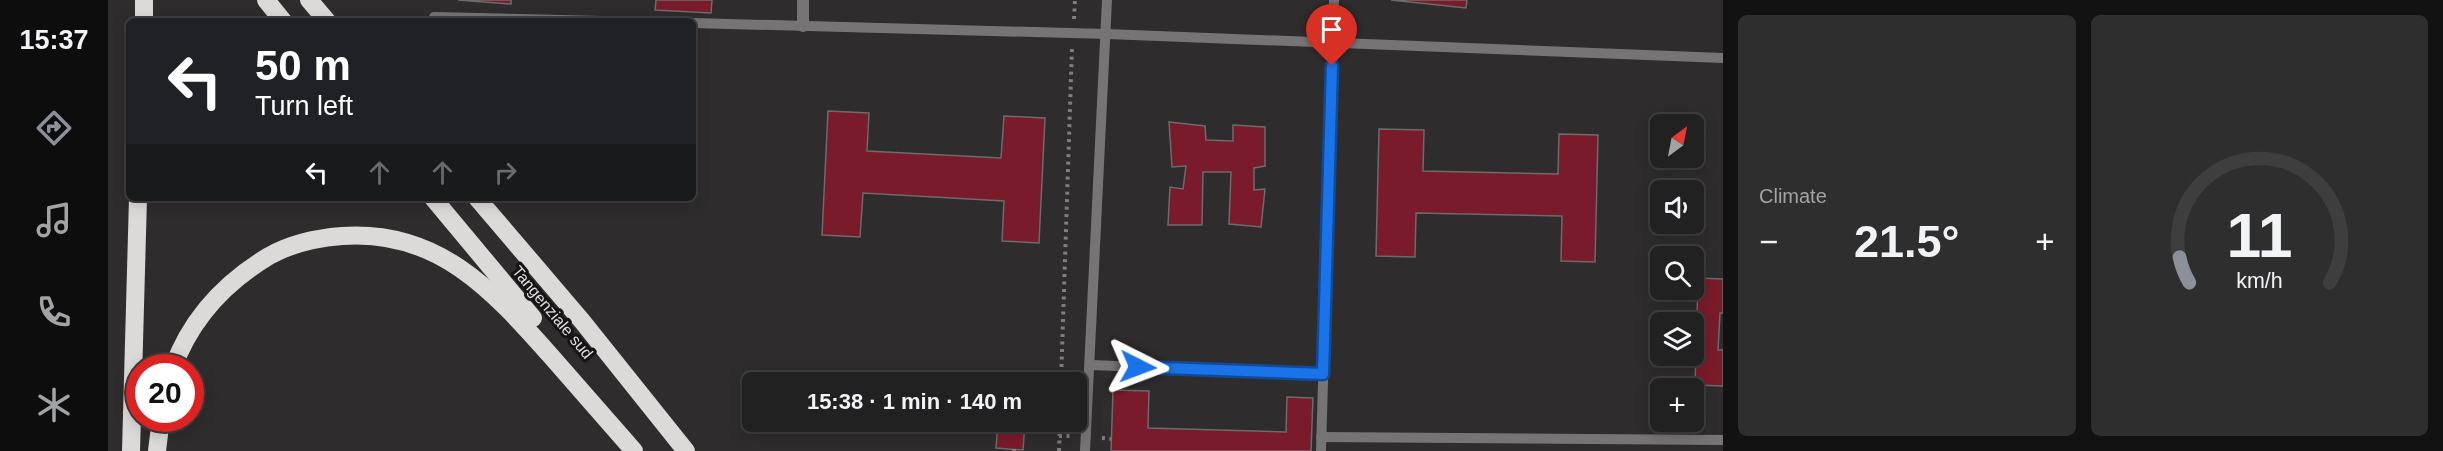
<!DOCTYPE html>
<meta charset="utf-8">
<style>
body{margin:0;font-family:Arial,sans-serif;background:#2e2e2e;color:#f1f3f6;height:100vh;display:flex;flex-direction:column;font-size:22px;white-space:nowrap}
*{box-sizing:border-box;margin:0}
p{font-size:20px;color:#a2a3a5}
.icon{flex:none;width:33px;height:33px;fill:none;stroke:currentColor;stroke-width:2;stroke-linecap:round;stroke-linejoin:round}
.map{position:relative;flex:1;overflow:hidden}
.side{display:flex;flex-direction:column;gap:15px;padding:15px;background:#131212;width:720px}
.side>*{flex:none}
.top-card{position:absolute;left:18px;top:18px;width:570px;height:183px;border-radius:9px;box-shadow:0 3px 15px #0003,0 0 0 2px #3f3e3f;background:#202124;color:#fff;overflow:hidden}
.needle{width:39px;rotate:32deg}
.tools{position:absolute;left:1542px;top:114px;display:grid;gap:12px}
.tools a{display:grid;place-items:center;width:54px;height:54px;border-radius:9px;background:#222121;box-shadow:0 3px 15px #0003,0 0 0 2px #3f3e3f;font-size:30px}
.speed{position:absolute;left:18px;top:354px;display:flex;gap:12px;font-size:30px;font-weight:700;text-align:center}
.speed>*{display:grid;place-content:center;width:78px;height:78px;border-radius:50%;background:#222121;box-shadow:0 3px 15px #0003,0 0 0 2px #3f3e3f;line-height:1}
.speed .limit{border:9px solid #d22;background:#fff;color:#111}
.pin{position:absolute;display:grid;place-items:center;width:51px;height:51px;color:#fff;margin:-62px -26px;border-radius:50% 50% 50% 0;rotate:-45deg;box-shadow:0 0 6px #0007}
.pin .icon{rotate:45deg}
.me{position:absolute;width:66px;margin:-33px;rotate:93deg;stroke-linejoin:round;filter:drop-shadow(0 0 4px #0008)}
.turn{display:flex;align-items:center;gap:21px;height:126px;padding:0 30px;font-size:27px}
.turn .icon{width:78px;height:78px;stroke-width:2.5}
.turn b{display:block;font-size:42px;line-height:51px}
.lanes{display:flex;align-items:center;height:57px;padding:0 30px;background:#0003;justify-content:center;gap:30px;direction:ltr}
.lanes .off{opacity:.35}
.big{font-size:45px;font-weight:800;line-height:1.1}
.side .card{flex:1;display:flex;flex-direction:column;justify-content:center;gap:9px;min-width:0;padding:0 21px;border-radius:9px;background:#2e2e2e}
.side .dial{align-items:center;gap:0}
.dial svg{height:156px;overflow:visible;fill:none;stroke:#3f3e3f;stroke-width:7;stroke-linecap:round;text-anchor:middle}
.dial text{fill:#f1f3f6;stroke:none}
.heat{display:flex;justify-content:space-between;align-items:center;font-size:33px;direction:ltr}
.side .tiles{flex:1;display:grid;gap:15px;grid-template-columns:repeat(2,1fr)}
.trip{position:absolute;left:634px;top:372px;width:345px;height:60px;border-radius:9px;background:#222121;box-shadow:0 3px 15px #0003,0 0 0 2px #3f3e3f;font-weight:800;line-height:60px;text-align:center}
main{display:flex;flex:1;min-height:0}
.menu{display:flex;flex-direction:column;width:108px;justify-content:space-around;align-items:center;background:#0e0d0d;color:#a2a3a5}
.menu .icon{width:42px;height:42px}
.menu .on{color:#8c9099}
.menu b{font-size:27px;color:#f1f3f6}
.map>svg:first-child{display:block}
.building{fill:#791b2b;stroke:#6d6a6a;stroke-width:1.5}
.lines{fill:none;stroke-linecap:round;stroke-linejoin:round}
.path{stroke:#7f7d7d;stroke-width:4;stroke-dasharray:3 4.5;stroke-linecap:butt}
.lane{stroke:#767474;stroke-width:10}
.street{stroke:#767474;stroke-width:12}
.highway{stroke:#dcd9d9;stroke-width:18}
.route-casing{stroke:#114b97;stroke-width:15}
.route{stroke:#1a73e8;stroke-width:10}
.labels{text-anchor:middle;stroke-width:6;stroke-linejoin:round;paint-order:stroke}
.street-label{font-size:16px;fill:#dfdddd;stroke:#161414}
</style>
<main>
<nav class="menu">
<b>15:37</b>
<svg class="icon on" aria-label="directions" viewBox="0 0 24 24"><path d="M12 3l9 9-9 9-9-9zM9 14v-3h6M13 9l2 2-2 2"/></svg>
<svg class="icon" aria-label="music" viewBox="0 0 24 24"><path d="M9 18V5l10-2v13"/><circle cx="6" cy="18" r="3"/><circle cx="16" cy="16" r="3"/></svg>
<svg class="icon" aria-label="phone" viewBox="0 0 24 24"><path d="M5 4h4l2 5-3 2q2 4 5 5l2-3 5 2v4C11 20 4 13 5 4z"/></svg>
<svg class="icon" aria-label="climate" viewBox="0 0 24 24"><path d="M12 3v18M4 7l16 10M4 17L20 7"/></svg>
</nav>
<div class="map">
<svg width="1615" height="451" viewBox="0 0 1615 451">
<rect width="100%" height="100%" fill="#2e2c2c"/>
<g class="building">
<polygon points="350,0 403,0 403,4"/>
<polygon points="548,0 604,0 603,13 547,10"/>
<polygon points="1283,0 1359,0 1358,8"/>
<polygon points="720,111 761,113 759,151 893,158 896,116 937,118 931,243 894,241 896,201 755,193 752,237 714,235"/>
<polygon points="1061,122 1097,126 1098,140 1125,141 1125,125 1157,127 1157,166 1146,168 1146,190 1157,189 1153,227 1121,224 1123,172 1095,172 1094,225 1060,225 1062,187 1075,189 1078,166 1064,167"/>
<polygon points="1271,129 1316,130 1315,171 1450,174 1451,134 1490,135 1487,262 1453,261 1454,216 1308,213 1307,257 1268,256"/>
<polygon points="1590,278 1615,279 1615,313 1612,313 1610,350 1615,350 1615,386 1587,385"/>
<polygon points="895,372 909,373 909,382 894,382"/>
<polygon points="1005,390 1041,391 1040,428 1178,432 1179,397 1205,398 1203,451 1003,451"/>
<polygon points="890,422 917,422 915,450 888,448"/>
</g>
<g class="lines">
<g class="path">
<polyline points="966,19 967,0"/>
<polyline points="953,382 964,47"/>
<polyline points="951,436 963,436"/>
<polyline points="994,438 1003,439"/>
<polyline points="906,451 906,449"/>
<polyline points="951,451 952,422"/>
</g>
<g class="lane">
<polyline points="326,17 494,21"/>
<polyline points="585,23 999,34 1615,58"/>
<polyline points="983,365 1215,374"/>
<polyline points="1213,437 1615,440"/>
<polyline points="977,451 999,0"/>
<polyline points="1213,451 1226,0"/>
</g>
<polyline class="street" points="695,26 695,0"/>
<g class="highway">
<polyline points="158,0 175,21"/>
<polyline points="201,0 219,21"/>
<polyline points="36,21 36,0"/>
<polyline points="325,198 425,318"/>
<polyline points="369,198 474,321 578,451"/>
<path d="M65,368c18,-50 51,-85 96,-112 23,-13 47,-18 73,-20 96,-7 150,54 208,119 28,32 56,64 84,96"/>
<polyline points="23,451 30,198"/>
<polyline points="49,451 53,418"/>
</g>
</g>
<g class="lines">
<defs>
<polyline id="route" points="1030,367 1215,374 1224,66"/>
</defs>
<use href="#route" class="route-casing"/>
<use href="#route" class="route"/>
</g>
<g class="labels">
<g class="street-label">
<text transform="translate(445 312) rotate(50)" y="6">Tangenziale sud</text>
</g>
</g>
</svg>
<div class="tools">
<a><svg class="needle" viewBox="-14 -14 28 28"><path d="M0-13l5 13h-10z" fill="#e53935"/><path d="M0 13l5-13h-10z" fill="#a2a3a5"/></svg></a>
<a><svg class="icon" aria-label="sound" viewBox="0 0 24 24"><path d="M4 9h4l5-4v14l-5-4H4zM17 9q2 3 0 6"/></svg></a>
<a><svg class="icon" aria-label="search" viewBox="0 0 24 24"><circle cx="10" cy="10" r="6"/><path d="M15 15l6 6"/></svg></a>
<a><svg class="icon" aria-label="layers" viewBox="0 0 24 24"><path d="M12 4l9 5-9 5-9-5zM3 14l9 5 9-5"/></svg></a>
<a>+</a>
</div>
<div class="speed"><div class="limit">20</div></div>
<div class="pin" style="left:1224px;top:66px;background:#d93025"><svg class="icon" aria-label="arrive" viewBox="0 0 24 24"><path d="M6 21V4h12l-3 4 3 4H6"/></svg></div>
<svg class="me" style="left:1030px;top:367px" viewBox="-20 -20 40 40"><path d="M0-17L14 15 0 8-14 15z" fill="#1a73e8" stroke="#fff" stroke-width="4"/></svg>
<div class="trip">15:38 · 1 min · 140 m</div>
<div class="top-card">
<div class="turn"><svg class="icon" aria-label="left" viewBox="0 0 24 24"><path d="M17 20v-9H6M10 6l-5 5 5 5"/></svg><div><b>50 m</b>Turn left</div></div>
<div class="lanes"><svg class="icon" aria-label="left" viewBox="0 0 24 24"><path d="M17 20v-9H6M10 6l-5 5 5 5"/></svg><svg class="icon off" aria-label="ahead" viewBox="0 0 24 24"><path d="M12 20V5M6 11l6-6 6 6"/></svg><svg class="icon off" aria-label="ahead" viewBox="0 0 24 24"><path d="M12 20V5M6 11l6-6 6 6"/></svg><svg class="icon off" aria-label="right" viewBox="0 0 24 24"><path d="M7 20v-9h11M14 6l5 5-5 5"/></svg></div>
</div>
</div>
<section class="side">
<div class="tiles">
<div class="card"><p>Climate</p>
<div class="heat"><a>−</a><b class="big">21.5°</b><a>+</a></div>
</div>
<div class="card dial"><svg viewBox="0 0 100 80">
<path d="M14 69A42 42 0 1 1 86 69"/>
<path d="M14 69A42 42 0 0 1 9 56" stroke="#8c9099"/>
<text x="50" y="56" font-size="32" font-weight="700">11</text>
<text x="50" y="72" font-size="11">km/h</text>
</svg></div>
</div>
</section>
</main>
